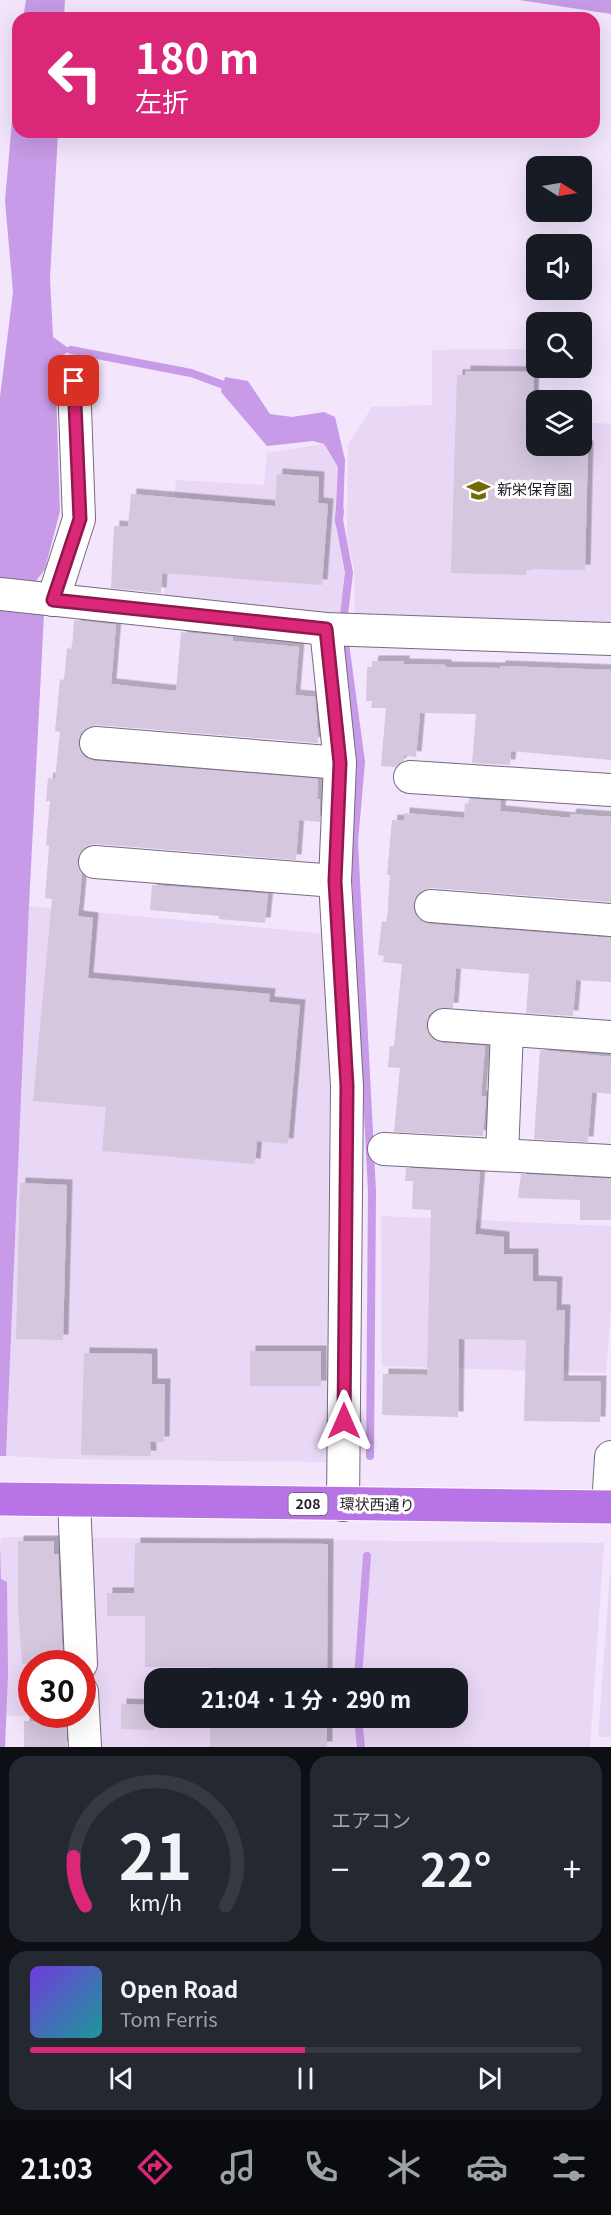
<!DOCTYPE html>
<html lang="ja">
<meta charset="utf-8">
<style>
body{margin:0;font-family:Georgia,"Noto Sans JP",serif;background:#242831;color:#f1f3f6;height:100vh;display:flex;flex-direction:column;font-size:22px;white-space:nowrap}
*{box-sizing:border-box;margin:0}
p{font-size:20px;color:#9ea1a6}
.icon{flex:none;width:33px;height:33px;fill:none;stroke:currentColor;stroke-width:2;stroke-linecap:round;stroke-linejoin:round}
.map{position:relative;height:1747px;overflow:hidden}
.details{display:flex;flex-direction:column;gap:9px;padding:9px;background:#0d0f14;flex:1}
.details>*{flex:none}
.guide{position:absolute;left:12px;top:12px;width:588px;height:126px;border-radius:18px;box-shadow:0 6px 24px #0002;background:#db2777;color:#fff;overflow:hidden}
.needle{width:39px;rotate:101deg}
.buttons{position:absolute;left:526px;top:156px;display:grid;gap:12px}
.buttons a{display:grid;place-items:center;width:66px;height:66px;border-radius:12px;background:#171b24;box-shadow:0 6px 24px #0002;font-size:30px}
.speed{position:absolute;left:18px;top:1650px;display:flex;gap:12px;font-size:30px;font-weight:700;text-align:center}
.speed>*{display:grid;place-content:center;width:78px;height:78px;border-radius:50%;background:#171b24;box-shadow:0 6px 24px #0002;line-height:1}
.speed .limit{border:9px solid #d22;background:#fff;color:#111}
.pin{position:absolute;display:grid;place-items:center;width:51px;height:51px;color:#fff;margin:-26px;border-radius:12px;box-shadow:0 3px 9px #0006}
.me{position:absolute;width:66px;margin:-33px;rotate:0deg;stroke-linejoin:round;filter:drop-shadow(0 0 4px #0008)}
.turn{display:flex;align-items:center;gap:21px;height:126px;padding:0 24px;font-size:27px}
.turn .icon{width:78px;height:78px;stroke-width:2.5}
.turn b{display:block;font-size:42px;line-height:51px}
.big{font-size:45px;font-weight:700;line-height:1.1}
.details .widget{flex:1;display:flex;flex-direction:column;justify-content:center;gap:9px;min-width:0;padding:0 21px;border-radius:18px;background:#242831}
.details .dial{align-items:center;gap:0}
.dial svg{height:156px;overflow:visible;fill:none;stroke:#363941;stroke-width:7;stroke-linecap:round;text-anchor:middle}
.dial text{fill:#f1f3f6;stroke:none}
.song{display:flex;align-items:center;gap:18px}
.cover{width:72px;height:72px;border-radius:9px;background:linear-gradient(135deg,hsl(260 70% 55%),hsl(180 70% 35%))}
.played{height:6px;border-radius:3px;background:linear-gradient(90deg,#db2777 50%,#363941 50%)}
.keys{display:flex;justify-content:space-around;direction:ltr}
.heat{display:flex;justify-content:space-between;align-items:center;font-size:33px;direction:ltr}
.details .tiles{flex:1;display:grid;gap:9px;grid-template-columns:1fr 1fr}
.widget:last-child{grid-column:span 2}
.trip{position:absolute;left:144px;top:1668px;width:324px;height:60px;border-radius:18px;background:#171b24;box-shadow:0 6px 24px #0002;font-weight:700;line-height:60px;text-align:center}
.tab-bar{display:flex;height:96px;justify-content:space-around;align-items:center;background:#090b0e;color:#9ea1a6}
.tab-bar .icon{width:42px;height:42px}
.tab-bar .on{color:#db2777}
.tab-bar b{font-size:27px;color:#f1f3f6}
.map>svg:first-child{display:block}
.built{fill:#e8d7f5;fill-rule:evenodd}
.water{fill:#c79be7}
.lines{fill:none;stroke-linecap:round;stroke-linejoin:round}
.stream{stroke:#c79be7;stroke-width:8}
.building{fill:#d4c7de;filter:url(#shadow)}
.minor-casing{stroke:#766a7f;stroke-width:34}
.highway-casing{stroke:#fff;stroke-width:35}
.minor{stroke:#fff;stroke-width:32}
.highway{stroke:#b873e6;stroke-width:33}
.route-casing{stroke:#8e194d;stroke-width:15}
.route{stroke:#db2777;stroke-width:10}
.labels{text-anchor:middle;stroke-width:6;stroke-linejoin:round;paint-order:stroke}
.shield{fill:#fff;stroke:#656268;stroke-width:1.5}
.shield-label{font-size:14px;font-weight:bold;fill:#231e27}
.poi-label{font-size:15px;fill:#231e27;stroke:#fff;text-anchor:start}
.street-label{font-size:15px;fill:#231e27;stroke:#fff}
</style>
<div class="map">
<svg width="611" height="1747" viewBox="0 0 611 1747">
<defs>
<filter id="shadow"><feDropShadow dx="5.5" dy="-5.5" stdDeviation="0" flood-color="#0004"/></filter>
</defs>
<rect width="100%" height="100%" fill="#f2e5fc"/>
<g class="built">
<polygon points="537,349 537,368 539,368 537,446 582,446 582,422 611,424 611,628 355,620 354,570 347,535 348,444 372,407 432,405 432,350"/>
<polygon points="323,444 338,467 335,525 345,577 340,620 163,606 176,480 264,485 267,453"/>
<polygon points="29,906 328,934 335,1084 329,1113 327,1462 64,1459 6,1456"/>
<polygon points="381,1216 611,1226 611,1310 606,1373 382,1366"/>
<path d="M5,1537l599,6 -14,204h-502l-6,-83h-50v50l17,1 -43,1 1,-133 -6,-3v-41zM154,1678h304v40h-304z"/>
<polygon points="611,1559 611,1737 598,1737"/>
</g>
<g class="water">
<polygon points="26,0 65,0 64,18 23,18"/>
<polygon points="519,0 611,0 611,14"/>
<polygon points="18,52 18,132 58,132 50,278 53,337 71,350 55,360 60,511 45,569 36,581 0,580 0,397 13,292 5,201"/>
<polygon points="225,377 248,381 270,414 292,417 324,412 335,417 345,460 343,516 335,525 338,467 324,444 313,441 267,446 221,392"/>
<polygon points="0,608 44,614 29,906 6,1456 0,1456"/>
<polygon points="0,1539 1,1579 7,1582 8,1674 5,1747 0,1747"/>
</g>
<g class="lines">
<g class="stream">
<polyline points="71,350 191,373 232,388"/>
<polyline points="340,511 339,520 349,573 343,623"/>
<polyline points="344,636 361,762 354,842 372,1191 370,1456"/>
<polyline points="358,1678 367,1556"/>
<polyline points="358,1718 361,1747"/>
</g>
</g>
<g class="building">
<polygon points="465,371 534,372 532,425 537,425 537,446 588,446 585,570 526,569 526,575 451,573 457,375 465,375"/>
<polygon points="277,474 319,477 318,503 328,504 322,585 162,573 161,593 111,588 114,526 128,527 131,494 275,506"/>
<polygon points="74,620 116,625 111,684 176,691 181,632 233,637 233,641 299,647 295,695 315,697 318,743 97,725 88,727 81,733 78,741 80,751 86,758 95,761 318,779 317,799 320,799 320,822 299,820 296,860 96,844 87,846 81,851 77,860 79,869 82,874 78,916 93,918 88,978 270,994 269,1002 300,1005 288,1144 257,1141 255,1164 102,1151 106,1107 33,1101 52,899 45,898 49,846 46,845 50,801 46,801 48,778 55,779 60,732 55,731 60,679 64,680 67,648 72,649"/>
<polygon points="373,661 404,661 404,664 446,665 446,667 500,668 500,666 611,670 611,760 511,751 510,765 472,763 476,714 420,713 416,757 404,755 403,761 395,767 381,766 386,708 371,708 372,701 366,701 367,667 372,667"/>
<polygon points="469,799 501,801 500,811 570,818 571,814 611,817 611,902 432,888 423,890 416,896 413,905 415,914 421,921 430,924 611,938 611,982 576,980 573,1016 526,1013 529,974 456,968 453,1008 436,1009 429,1015 426,1024 428,1033 434,1040 443,1043 485,1046 481,1096 486,1096 483,1136 394,1132 400,1068 388,1067 390,1046 394,1046 402,964 383,962 384,956 378,955 382,921 387,922 390,875 387,875 392,820 404,821 404,813 464,818 465,803 468,804"/>
<polygon points="152,885 268,894 265,923 219,919 219,916 150,910"/>
<polygon points="540,1050 611,1057 611,1094 592,1092 588,1142 534,1139"/>
<polygon points="406,1168 480,1172 475,1234 504,1237 504,1254 533,1254 533,1281 557,1282 556,1310 565,1310 563,1381 601,1381 600,1422 524,1421 526,1340 459,1339 458,1417 382,1415 383,1374 427,1375 431,1210 412,1209 413,1181 405,1181"/>
<polygon points="521,1174 611,1179 611,1220 580,1220 580,1200 518,1198"/>
<polygon points="20,1183 67,1185 63,1340 16,1339"/>
<rect x="250" y="1351" width="71" height="35"/>
<polygon points="84,1353 152,1354 152,1384 165,1384 164,1442 150,1442 151,1456 81,1455"/>
<polygon points="18,1541 54,1541 54,1554 58,1554 63,1664 22,1664 18,1606"/>
<polygon points="135,1543 328,1544 327,1678 210,1678 210,1667 145,1667 145,1616 107,1616 107,1593 134,1593"/>
<polygon points="121,1704 154,1705 154,1730 121,1729"/>
<rect x="210" y="1718" width="117" height="29"/>
<polygon points="24,1721 66,1721 67,1747 24,1747"/>
</g>
<g class="lines">
<defs>
<g id="minor">
<polyline points="0,594 326,629 611,639"/>
<polyline points="53,600 79,519 74,381"/>
<polyline points="326,629 340,763 335,881 347,1086 343,1505"/>
<polyline points="96,743 340,763"/>
<polyline points="410,777 611,790"/>
<polyline points="95,862 335,881"/>
<polyline points="431,906 611,920"/>
<polyline points="444,1025 611,1037"/>
<polyline points="384,1149 611,1161"/>
<polyline points="502,1155 507,1030"/>
<polyline points="74,1500 81,1664"/>
<polyline points="608,1507 611,1457"/>
<polyline points="82,1692 85,1747"/>
</g>
<polyline id="highway" points="0,1499 611,1507"/>
</defs>
<use href="#minor" class="minor-casing"/>
<use href="#highway" class="highway-casing"/>
<use href="#minor" class="minor"/>
<use href="#highway" class="highway"/>
</g>
<g class="lines">
<defs>
<polyline id="route" points="74,381 80,519 53,600 326,629 340,763 335,881 347,1086 344,1421"/>
</defs>
<use href="#route" class="route-casing"/>
<use href="#route" class="route"/>
</g>
<defs>
<symbol id="school-bare" viewBox="-9 -9 18 18"><path d="M0-5L7-2L0 1L-7-2ZM-4 1L0 2.5L4 1V4Q0 6-4 4Z" fill="#776900" stroke="#fff" stroke-width="2.5" paint-order="stroke"/></symbol>
</defs>
<g fill-rule="evenodd">
<use href="#school-bare" x="462" y="474" width="33" height="33"/>
</g>
<g class="labels">
<rect class="shield" x="288.5" y="1493" width="39" height="22" rx="4.5"/>
<g class="shield-label">
<text x="308" y="1509">208</text>
</g>
<g class="poi-label">
<text x="497" y="495">新栄保育園</text>
</g>
<g class="street-label">
<text transform="translate(377 1505) rotate(1)" y="5">環状西通り</text>
</g>
</g>
</svg>
<div class="buttons">
<a><svg class="needle" viewBox="-14 -14 28 28"><path d="M0-13l5 13h-10z" fill="#e53935"/><path d="M0 13l5-13h-10z" fill="#9ea1a6"/></svg></a>
<a><svg class="icon" aria-label="sound" viewBox="0 0 24 24"><path d="M4 9h4l5-4v14l-5-4H4zM17 9q2 3 0 6"/></svg></a>
<a><svg class="icon" aria-label="search" viewBox="0 0 24 24"><circle cx="10" cy="10" r="6"/><path d="M15 15l6 6"/></svg></a>
<a><svg class="icon" aria-label="layers" viewBox="0 0 24 24"><path d="M12 4l9 5-9 5-9-5zM3 14l9 5 9-5"/></svg></a>
</div>
<div class="speed"><div class="limit">30</div></div>
<div class="pin" style="left:74px;top:381px;background:#d93025"><svg class="icon" aria-label="arrive" viewBox="0 0 24 24"><path d="M6 21V4h12l-3 4 3 4H6"/></svg></div>
<svg class="me" style="left:344px;top:1421px" viewBox="-20 -20 40 40"><path d="M0-17L14 15 0 8-14 15z" fill="#db2777" stroke="#fff" stroke-width="4"/></svg>
<div class="trip">21:04 · 1 分 · 290 m</div>
<div class="guide">
<div class="turn"><svg class="icon" aria-label="left" viewBox="0 0 24 24"><path d="M17 20v-9H6M10 6l-5 5 5 5"/></svg><div><b>180 m</b>左折</div></div>
</div>
</div>
<section class="details">
<div class="tiles">
<div class="widget dial"><svg viewBox="0 0 100 80">
<path d="M14 69A42 42 0 1 1 86 69"/>
<path d="M14 69A42 42 0 0 1 8 44" stroke="#db2777"/>
<text x="50" y="56" font-size="32" font-weight="700">21</text>
<text x="50" y="72" font-size="11">km/h</text>
</svg></div>
<div class="widget"><p>エアコン</p>
<div class="heat"><a>−</a><b class="big">22°</b><a>+</a></div>
</div>
<div class="widget">
<div class="song"><i class="cover"></i><div><b>Open Road</b><p>Tom Ferris</p></div></div>
<div class="played"></div>
<div class="keys"><svg class="icon" aria-label="previous" viewBox="0 0 24 24"><path d="M18 5L8 12l10 7zM5 5v14"/></svg><svg class="icon" aria-label="pause" viewBox="0 0 24 24"><path d="M8 5v14M16 5v14"/></svg><svg class="icon" aria-label="next" viewBox="0 0 24 24"><path d="M6 5l10 7-10 7zM19 5v14"/></svg></div>
</div>
</div>
</section>
<nav class="tab-bar">
<b>21:03</b>
<svg class="icon on" aria-label="directions" viewBox="0 0 24 24"><path d="M12 3l9 9-9 9-9-9zM9 14v-3h6M13 9l2 2-2 2"/></svg>
<svg class="icon" aria-label="music" viewBox="0 0 24 24"><path d="M9 18V5l10-2v13"/><circle cx="6" cy="18" r="3"/><circle cx="16" cy="16" r="3"/></svg>
<svg class="icon" aria-label="phone" viewBox="0 0 24 24"><path d="M5 4h4l2 5-3 2q2 4 5 5l2-3 5 2v4C11 20 4 13 5 4z"/></svg>
<svg class="icon" aria-label="climate" viewBox="0 0 24 24"><path d="M12 3v18M4 7l16 10M4 17L20 7"/></svg>
<svg class="icon" aria-label="car" viewBox="0 0 24 24"><path d="M5 17H2v-5l4-1 3-4h7l3 4 3 1v5h-3M9 17h6M6 11h13"/><circle cx="7" cy="17" r="2"/><circle cx="17" cy="17" r="2"/></svg>
<svg class="icon" aria-label="filters" viewBox="0 0 24 24"><path d="M4 7h16M4 17h16"/><circle cx="9" cy="7" r="2"/><circle cx="15" cy="17" r="2"/></svg>
</nav>
